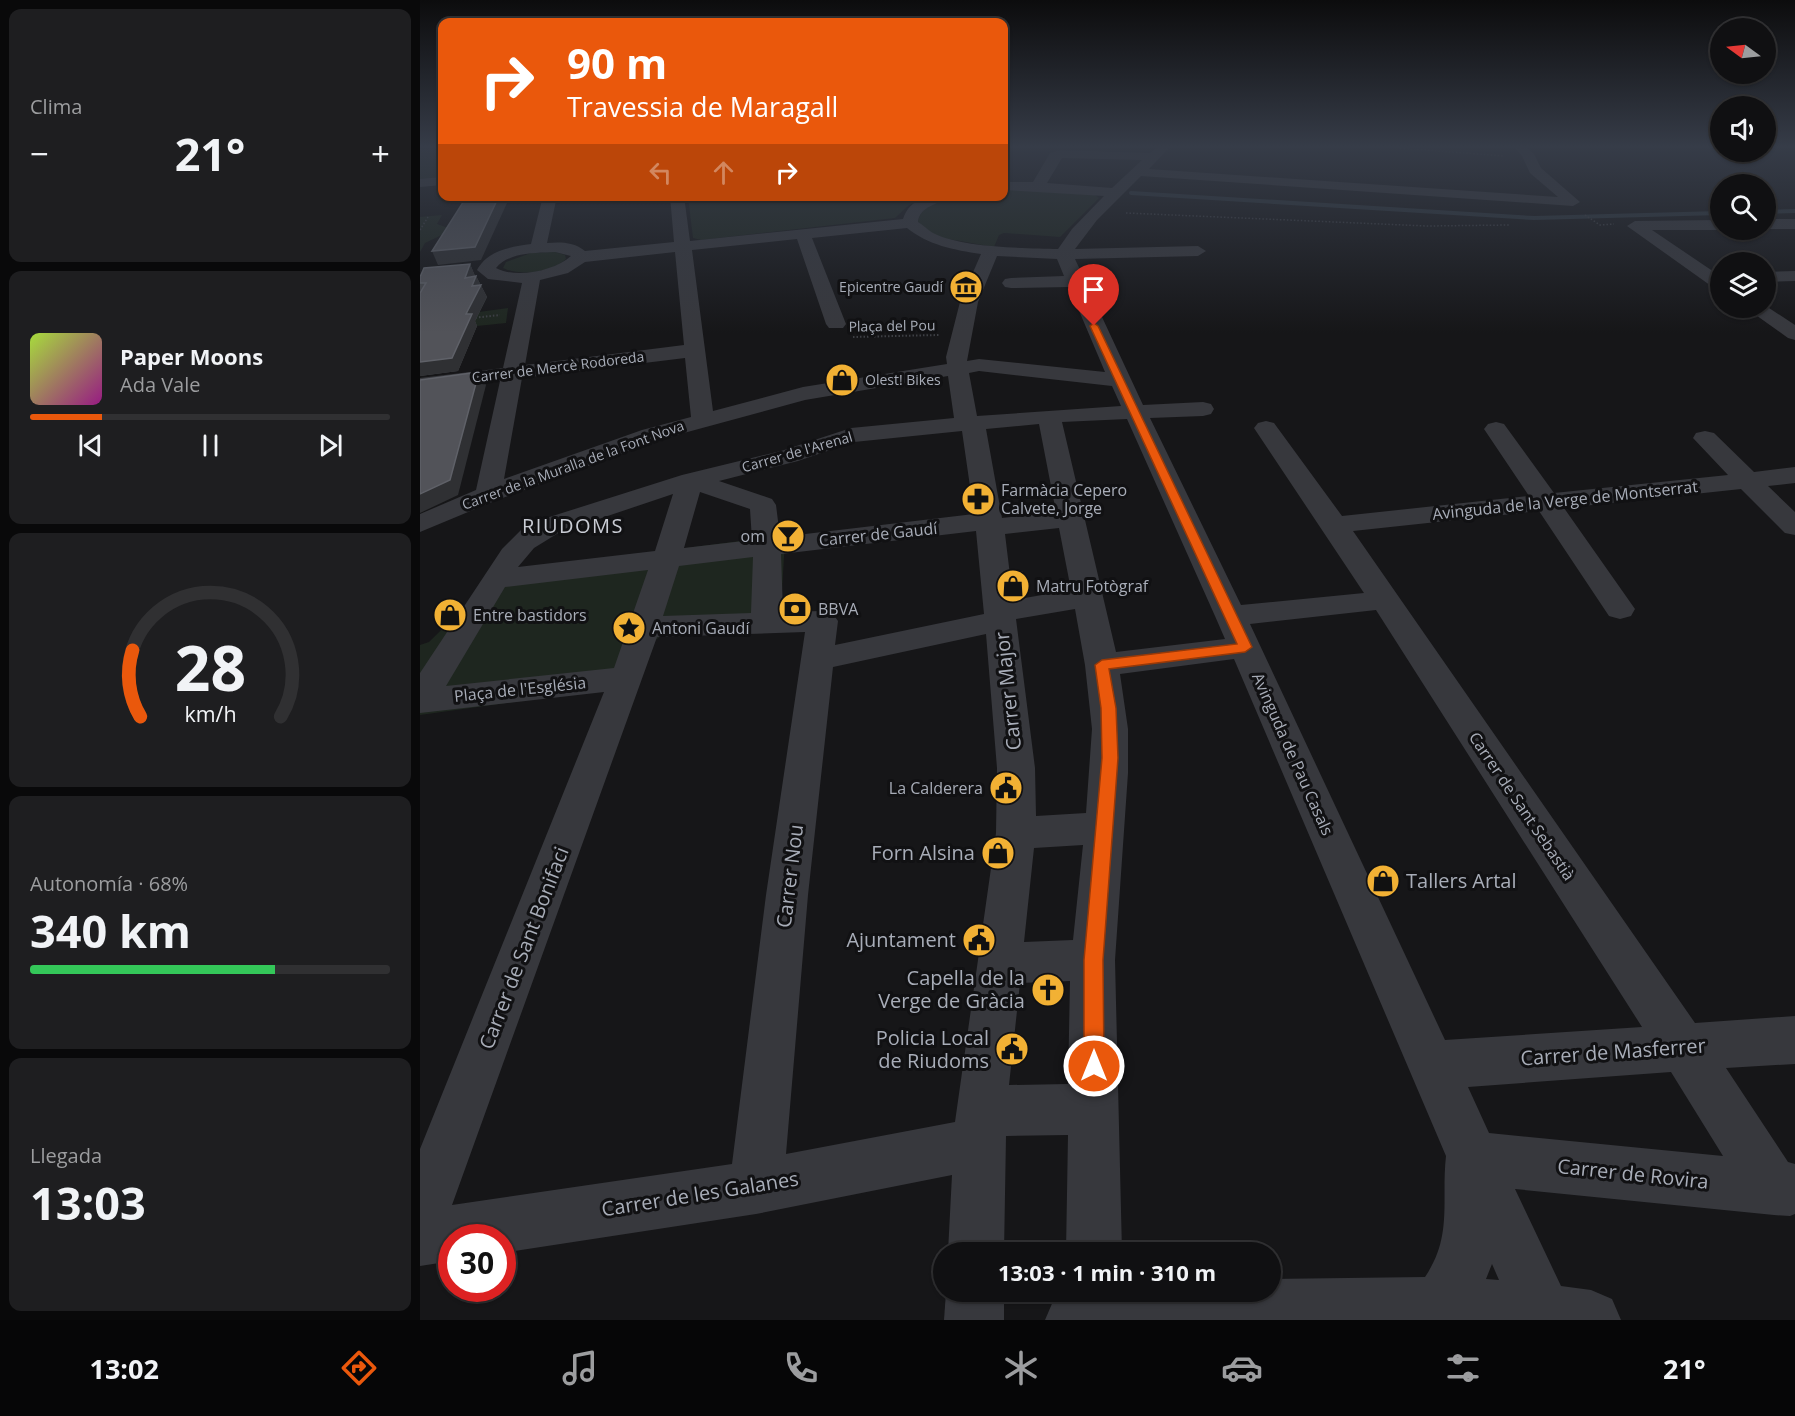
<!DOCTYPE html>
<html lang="es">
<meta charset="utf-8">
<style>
body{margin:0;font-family:"Open Sans",sans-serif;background:#1e1e20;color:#f1f3f6;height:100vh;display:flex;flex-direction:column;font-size:22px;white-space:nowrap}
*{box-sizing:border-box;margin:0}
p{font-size:20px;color:#9c9d9f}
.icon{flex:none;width:33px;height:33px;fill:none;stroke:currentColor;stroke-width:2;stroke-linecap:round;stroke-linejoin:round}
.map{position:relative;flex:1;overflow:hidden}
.sheet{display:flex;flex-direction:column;gap:9px;padding:9px;background:#09090a;width:420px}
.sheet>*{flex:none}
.banner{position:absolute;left:18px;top:18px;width:570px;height:183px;border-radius:12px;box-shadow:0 2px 4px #0004,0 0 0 2px #303032;background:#ea580c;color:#fff;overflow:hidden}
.needle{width:39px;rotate:285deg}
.controls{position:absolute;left:1290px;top:18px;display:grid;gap:12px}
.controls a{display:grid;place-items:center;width:66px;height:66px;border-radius:50%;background:#101012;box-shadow:0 2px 4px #0004,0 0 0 2px #303032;font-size:30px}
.speed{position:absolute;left:18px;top:1224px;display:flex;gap:12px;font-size:30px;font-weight:700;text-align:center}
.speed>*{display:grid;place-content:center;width:78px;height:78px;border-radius:50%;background:#101012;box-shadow:0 2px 4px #0004,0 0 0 2px #303032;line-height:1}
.speed .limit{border:9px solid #d22;background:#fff;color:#111}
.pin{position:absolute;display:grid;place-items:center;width:51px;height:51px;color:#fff;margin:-62px -26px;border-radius:50% 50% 50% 0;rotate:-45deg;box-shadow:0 0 6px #0007}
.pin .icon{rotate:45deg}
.me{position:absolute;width:66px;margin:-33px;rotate:0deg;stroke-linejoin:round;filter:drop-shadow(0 0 4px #0008)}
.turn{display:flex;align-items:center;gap:21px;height:126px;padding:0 30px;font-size:27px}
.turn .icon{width:78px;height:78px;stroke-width:2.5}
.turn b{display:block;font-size:42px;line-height:51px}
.lanes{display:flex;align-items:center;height:57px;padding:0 30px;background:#0003;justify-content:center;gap:30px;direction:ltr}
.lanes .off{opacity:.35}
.big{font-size:45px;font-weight:700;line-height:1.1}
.sheet .card{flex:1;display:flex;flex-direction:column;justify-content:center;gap:9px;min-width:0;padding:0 21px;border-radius:12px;background:#1e1e20}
.sheet .dial{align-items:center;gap:0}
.dial svg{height:156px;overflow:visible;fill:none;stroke:#303032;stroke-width:7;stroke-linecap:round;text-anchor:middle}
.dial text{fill:#f1f3f6;stroke:none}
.song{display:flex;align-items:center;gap:18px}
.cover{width:72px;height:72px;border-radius:9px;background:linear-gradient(135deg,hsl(80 70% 55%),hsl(310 70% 35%))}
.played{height:6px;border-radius:3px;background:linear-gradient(90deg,#ea580c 20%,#303032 20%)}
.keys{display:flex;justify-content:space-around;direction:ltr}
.heat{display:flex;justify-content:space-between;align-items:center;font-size:33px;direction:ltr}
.charge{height:9px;border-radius:4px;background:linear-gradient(90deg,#34c759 68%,#303032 0)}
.trip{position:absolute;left:513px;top:1242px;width:348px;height:60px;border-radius:30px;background:#101012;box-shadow:0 2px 4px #0004,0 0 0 2px #303032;font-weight:700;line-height:60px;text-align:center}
.menu{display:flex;height:96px;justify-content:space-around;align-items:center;background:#060607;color:#9c9d9f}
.menu .icon{width:42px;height:42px}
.menu .active{color:#ea580c}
.menu b{font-size:27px;color:#f1f3f6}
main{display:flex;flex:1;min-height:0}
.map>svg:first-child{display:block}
.green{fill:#1e261f}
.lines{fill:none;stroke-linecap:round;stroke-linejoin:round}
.stream{stroke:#2c353c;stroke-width:4}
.path-far1{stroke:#3d3f44;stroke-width:1.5;stroke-dasharray:1.5 2;stroke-linecap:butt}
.path{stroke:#3d3f44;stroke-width:2;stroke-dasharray:1.5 2;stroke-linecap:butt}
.minor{fill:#37383d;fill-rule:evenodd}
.wall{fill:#47494d}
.shaded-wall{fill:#2f3033}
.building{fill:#525359;stroke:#5f6168;stroke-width:1.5}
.route{fill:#ea580c;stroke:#983908;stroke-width:1.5}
.labels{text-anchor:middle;stroke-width:6;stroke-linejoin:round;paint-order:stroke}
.far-poi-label{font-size:14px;fill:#a8adb8;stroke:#111113;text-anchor:end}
.far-street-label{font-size:14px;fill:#a8adb8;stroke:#111113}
.poi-label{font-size:16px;fill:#a8adb8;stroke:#111113;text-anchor:start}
.street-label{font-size:16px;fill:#a8adb8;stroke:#111113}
.quarter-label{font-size:20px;letter-spacing:1.5px;fill:#c9ccd4;stroke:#111113}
.near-street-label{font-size:20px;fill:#a8adb8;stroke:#111113}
.near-poi-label{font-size:20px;fill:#a8adb8;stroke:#111113;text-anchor:end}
</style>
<main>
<section class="sheet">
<div class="card"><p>Clima</p>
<div class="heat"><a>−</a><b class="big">21°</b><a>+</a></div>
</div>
<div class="card">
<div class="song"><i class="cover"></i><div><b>Paper Moons</b><p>Ada Vale</p></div></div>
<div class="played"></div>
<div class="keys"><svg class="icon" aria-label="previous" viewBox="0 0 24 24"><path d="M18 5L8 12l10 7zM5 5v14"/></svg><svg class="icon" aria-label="pause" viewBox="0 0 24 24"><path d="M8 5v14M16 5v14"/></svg><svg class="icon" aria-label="next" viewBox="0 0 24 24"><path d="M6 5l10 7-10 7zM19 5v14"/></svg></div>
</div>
<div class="card dial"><svg viewBox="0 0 100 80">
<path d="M14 69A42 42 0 1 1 86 69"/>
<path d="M14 69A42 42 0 0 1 10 35" stroke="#ea580c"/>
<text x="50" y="56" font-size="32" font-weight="700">28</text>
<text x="50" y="72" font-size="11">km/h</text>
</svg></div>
<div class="card"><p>Autonomía · 68%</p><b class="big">340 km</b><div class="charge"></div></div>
<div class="card"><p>Llegada</p><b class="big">13:03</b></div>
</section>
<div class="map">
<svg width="1375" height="1320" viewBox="0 0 1375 1320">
<rect width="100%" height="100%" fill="#161618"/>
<g class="green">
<polygon points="0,148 22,148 22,178 0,180"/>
<path d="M584,189l91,6 4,3 -39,39 -56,-4 -5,2 -5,12 -57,-10 -19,-14c3,-32 64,-26 86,-27z"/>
<polygon points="268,197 511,197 489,205 475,218 281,240 273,238"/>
<polygon points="22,215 17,224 28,228 28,232 5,243 0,252 0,217"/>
<path d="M135,252l10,3 1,4c-14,13 -46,18 -63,9l3,-6 25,-9z"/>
<polygon points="88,308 86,323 9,331 0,320"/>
<polygon points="343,538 365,540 360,625 242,635 210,661 195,688 0,715 0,645 9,642 80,572"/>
</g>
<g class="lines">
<g class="stream">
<polyline points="711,193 1114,218 1300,213"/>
<polyline points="1346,212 1375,211"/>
</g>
<g class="path-far1">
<polyline points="980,148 1084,156"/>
<polyline points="706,213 1007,226 1089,225"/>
<polyline points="1165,215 1180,225 1194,224"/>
<polyline points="0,230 8,217"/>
</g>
<g class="path">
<polyline points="52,318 80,315"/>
<polyline points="433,337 519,335"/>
</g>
<g class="minor">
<path d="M736,148h13l-20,21 409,28 -28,-24 -8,-17 -7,-8h13l6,6 7,14 39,34 -7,4 -432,-30 -44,44 -22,29 123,-3 8,5 -8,5 -123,3 68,146 60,-3 8,2 3,5 -3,5 -8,2 -53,2 91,187 123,-12 -110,-165 4,-5 8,-2 8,2 68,93 187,-20 -45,-67 4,-5 8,-2 8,2 50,69 174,-18 -35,-37 3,-5 9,-2 9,2 40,39 41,-5v16l-27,3 27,26v23l-10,-2 -44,-44 -177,19 71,101 -4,7 -11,3 -11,-3 -70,-105 -186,20 342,492 100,-7v48l-69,4 62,94 7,2v50l-5,2 -16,-1 -259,-26 46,97 30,4 21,9 9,21h-576l9,-21 18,-7h198v-13l155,-2c28,-41 16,-76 21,-121l-212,-497 -114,15 8,55v44l-13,187 7,292h-56l2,-117 -62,1 -2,116h-56l4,-77 -196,39 -254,39v-15h-50v23l-32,5v-117l184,-457 -184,21v-40l82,-124 19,-19 19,-10 142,-45 99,-24 70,-23 103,-10 -6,-42 -143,24 -147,40 -161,60 -77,32v-18l56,-24 24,-109 -80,11v-14l83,-10 19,-85 -34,-4 -11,-9c11,-20 33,-23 54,-26l12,-48h14l-10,47c14,-1 27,-1 38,8l89,-9 -4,-46h14l6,45 213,-22c7,-21 25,-23 45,-23 -10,10 -28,9 -30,26 5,3 10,8 15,11 29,15 92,15 125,16l14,-20 32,-33 -100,-6v-8h29l17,-29 10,-3 90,3zM642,158l80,2 -30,28 -65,-5zM487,228c21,17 47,22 74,26l-21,48 -14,55 1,7 -144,23 -90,24 -21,-161 105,-11 29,85 3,4h14l3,-4 -34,-86zM135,252l16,4c-17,15 -55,23 -75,12 13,-16 40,-15 59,-16zM255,252l9,93 -159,20 15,-85 28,-7 17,-11zM577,256l60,3 7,17 -53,2 -6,1 -3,4 3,4 6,1 58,-1 36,85 -126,-13 -12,2 11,-59zM265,358l6,59 -49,13 -138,49 18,-101zM559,371l133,15 9,20 -144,10 -8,-43zM707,419l88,197 10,23 -109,13 -54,-230zM619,424l17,88 -54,6 -16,-89zM542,431l12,83 -194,23 -4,-32 -4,-6 -53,-18 79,-20 56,-19zM280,492l50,17 2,31 -68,8zM253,494l-18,57 -137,16 16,-19 26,-16zM639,528l12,62 -58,10 -8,-66zM556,531l8,83 -149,31 3,-24 -5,-7 -11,-3 -39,1 -2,-58zM333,557l-2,56 -88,3 16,-50zM228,570l-34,98 -168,18 59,-99zM655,609l10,56 7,64 -6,84 -50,3 -1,-48 -19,-149zM956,610l266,417 -197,13 -195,-416zM385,632l-39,263 -34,269 -280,41 205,-568zM566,634l11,134 -1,65 -41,289 -169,32 22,-259 25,-228zM663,845l-10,95 -49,2 10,-94zM650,981l-2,103 -59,1 11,-102zM1251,1072l52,84 -234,-23 -21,-46zM1072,1264l7,16 -13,-1z"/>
<polygon points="22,177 22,185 0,187 0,179"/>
<rect x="1346" y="219" width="29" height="10"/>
<polygon points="1300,220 1300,230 1232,230 1300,276 1300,289 1294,288 1207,226 1215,221"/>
<polygon points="1375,271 1375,281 1346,282 1346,272"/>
<polygon points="1346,306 1375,325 1375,340 1368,338 1326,308"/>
<polygon points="526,1292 584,1292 584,1320 524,1320"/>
</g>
</g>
<polygon class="wall" points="50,264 55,276 56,276 67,297 55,321 57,326 38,371 0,376 0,293 1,292 0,290 0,277"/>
<g class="shaded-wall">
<polygon points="79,196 84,196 87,203 61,260 18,265 12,251"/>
<polygon points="50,264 55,276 50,290 45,278"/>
<polygon points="56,276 67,297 55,321 57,326 38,371 0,376 0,362 46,314 52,286"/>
<polygon points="59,372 66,385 38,495 0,513 0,494"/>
</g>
<g class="building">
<polygon points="47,196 79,196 55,247 12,251"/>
<polygon points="50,264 45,278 56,276 52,286 61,285 46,314 52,314 32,358 0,362 0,293 6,283 0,283 0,277 4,268"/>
<polygon points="59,372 30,480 0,494 0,380"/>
</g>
<linearGradient id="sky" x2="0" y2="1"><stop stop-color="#0c0c0d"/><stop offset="0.44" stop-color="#363c48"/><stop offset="1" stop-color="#363c48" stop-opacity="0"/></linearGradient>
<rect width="1375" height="333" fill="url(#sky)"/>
<polygon class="route" points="674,323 678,326 832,647 825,652 689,669 696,708 698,758 683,960 684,1066 681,1074 674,1077 667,1074 664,1066 664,960 682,758 681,708 675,665 682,660 817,644 670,326"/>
<defs>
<symbol id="museum-disc" viewBox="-11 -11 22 22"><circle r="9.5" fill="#f2b134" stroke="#111113"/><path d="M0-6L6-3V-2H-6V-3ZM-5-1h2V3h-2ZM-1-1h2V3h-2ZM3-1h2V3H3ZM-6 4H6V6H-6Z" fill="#111"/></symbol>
<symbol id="shop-disc" viewBox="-11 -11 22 22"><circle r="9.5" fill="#f2b134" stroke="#111113"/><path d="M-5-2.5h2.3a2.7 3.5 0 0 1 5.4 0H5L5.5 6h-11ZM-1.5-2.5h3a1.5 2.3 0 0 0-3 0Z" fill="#111"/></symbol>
<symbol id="pharmacy-disc" viewBox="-11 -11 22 22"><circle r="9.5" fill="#f2b134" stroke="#111113"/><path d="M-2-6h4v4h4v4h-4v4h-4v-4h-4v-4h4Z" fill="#111"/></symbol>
<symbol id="bar-disc" viewBox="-11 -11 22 22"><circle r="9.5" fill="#f2b134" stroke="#111113"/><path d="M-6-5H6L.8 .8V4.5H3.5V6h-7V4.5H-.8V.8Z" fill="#111"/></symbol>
<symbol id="bank-disc" viewBox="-11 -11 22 22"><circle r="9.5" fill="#f2b134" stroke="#111113"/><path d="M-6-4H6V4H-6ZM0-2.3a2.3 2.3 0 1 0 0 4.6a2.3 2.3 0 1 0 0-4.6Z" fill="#111"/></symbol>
<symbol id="sight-disc" viewBox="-11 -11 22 22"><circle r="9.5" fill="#f2b134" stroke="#111113"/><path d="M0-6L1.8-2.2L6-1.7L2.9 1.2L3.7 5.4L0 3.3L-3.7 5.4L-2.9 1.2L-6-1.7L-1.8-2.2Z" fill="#111"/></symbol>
<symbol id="civic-disc" viewBox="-11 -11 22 22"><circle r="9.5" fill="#f2b134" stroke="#111113"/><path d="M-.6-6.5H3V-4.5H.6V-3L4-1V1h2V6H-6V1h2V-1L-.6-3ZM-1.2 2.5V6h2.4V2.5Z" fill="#111"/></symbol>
<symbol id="church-disc" viewBox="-11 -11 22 22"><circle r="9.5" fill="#f2b134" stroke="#111113"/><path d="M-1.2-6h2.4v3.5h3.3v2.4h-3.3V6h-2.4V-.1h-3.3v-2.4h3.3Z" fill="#111"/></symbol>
</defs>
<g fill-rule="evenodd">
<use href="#museum-disc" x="527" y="268" width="38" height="38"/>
<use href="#shop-disc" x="403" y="361" width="38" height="38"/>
<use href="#pharmacy-disc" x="539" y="480" width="38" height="38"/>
<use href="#bar-disc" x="349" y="517" width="38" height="38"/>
<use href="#shop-disc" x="574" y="567" width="38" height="38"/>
<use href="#bank-disc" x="356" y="590" width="38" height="38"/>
<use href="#shop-disc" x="11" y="596" width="38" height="38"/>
<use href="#sight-disc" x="190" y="609" width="38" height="38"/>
<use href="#civic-disc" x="567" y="769" width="38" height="38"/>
<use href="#shop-disc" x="559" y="834" width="38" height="38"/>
<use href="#shop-disc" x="944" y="862" width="38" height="38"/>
<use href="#civic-disc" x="540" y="921" width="38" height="38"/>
<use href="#church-disc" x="609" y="971" width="38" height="38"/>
<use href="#civic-disc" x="573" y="1030" width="38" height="38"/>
</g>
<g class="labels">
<g class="far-poi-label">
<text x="523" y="292">Epicentre Gaudí</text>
<text x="445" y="385" text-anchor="start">Olest! Bikes</text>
</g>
<g class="far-street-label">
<text transform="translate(472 326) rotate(-1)" y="5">Plaça del Pou</text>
<text transform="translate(138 367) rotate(-7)" y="5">Carrer de Mercè Rodoreda</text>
<text transform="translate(377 452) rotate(-16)" y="5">Carrer de l'Arenal</text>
<text transform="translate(153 465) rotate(-20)" y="5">Carrer de la Muralla de la Font Nova</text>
</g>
<g class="poi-label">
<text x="581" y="496">Farmàcia Cepero<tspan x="581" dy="18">Calvete, Jorge</tspan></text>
<text x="345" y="542" text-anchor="end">om</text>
<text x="616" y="592">Matru Fotògraf</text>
<text x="398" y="615">BBVA</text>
<text x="53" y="621">Entre bastidors</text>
<text x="232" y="634">Antoni Gaudí</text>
<text x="563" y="794" text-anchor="end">La Calderera</text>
</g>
<g class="street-label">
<text transform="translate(1145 500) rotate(-6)" y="6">Avinguda de la Verge de Montserrat</text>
<text transform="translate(458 534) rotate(-6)" y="6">Carrer de Gaudí</text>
<text transform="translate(100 689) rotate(-6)" y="6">Plaça de l'Església</text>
<text transform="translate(873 754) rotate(66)" y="6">Avinguda de Pau Casals</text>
<text transform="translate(1102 806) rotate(56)" y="6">Carrer de Sant Sebastià</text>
</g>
<g class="quarter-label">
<text x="153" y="533">RIUDOMS</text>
</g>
<g class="near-street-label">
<text transform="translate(588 691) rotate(-96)" y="7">Carrer Major</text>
<text transform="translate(370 876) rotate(-83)" y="7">Carrer Nou</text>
<text transform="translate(104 948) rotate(-69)" y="7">Carrer de Sant Bonifaci</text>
<text transform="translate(1193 1052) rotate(-4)" y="7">Carrer de Masferrer</text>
<text transform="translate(1213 1174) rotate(6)" y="7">Carrer de Rovira</text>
<text transform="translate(280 1194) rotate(-9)" y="7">Carrer de les Galanes</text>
</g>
<g class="near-poi-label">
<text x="555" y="860">Forn Alsina</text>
<text x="986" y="888" text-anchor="start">Tallers Artal</text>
<text x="536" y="947">Ajuntament</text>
<text x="605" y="985">Capella de la<tspan x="605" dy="23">Verge de Gràcia</tspan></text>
<text x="569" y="1045">Policia Local<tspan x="569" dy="23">de Riudoms</tspan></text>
</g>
</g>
</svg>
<div class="controls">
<a><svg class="needle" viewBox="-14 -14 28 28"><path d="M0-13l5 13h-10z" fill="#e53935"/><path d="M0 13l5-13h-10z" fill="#9c9d9f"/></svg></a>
<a><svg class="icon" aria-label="sound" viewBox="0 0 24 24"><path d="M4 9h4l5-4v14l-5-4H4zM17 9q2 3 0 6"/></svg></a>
<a><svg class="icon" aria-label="search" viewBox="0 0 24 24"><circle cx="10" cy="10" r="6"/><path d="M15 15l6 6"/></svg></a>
<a><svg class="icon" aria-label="layers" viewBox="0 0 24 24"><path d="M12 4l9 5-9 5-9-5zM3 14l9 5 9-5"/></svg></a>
</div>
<div class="speed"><div class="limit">30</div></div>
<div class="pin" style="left:674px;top:326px;background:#d93025"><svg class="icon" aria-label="arrive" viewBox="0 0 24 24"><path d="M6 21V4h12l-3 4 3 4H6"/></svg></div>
<svg class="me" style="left:674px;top:1066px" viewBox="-20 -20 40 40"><circle r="17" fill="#ea580c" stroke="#fff" stroke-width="3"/><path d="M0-11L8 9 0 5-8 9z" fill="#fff"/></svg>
<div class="trip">13:03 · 1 min · 310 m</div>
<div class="banner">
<div class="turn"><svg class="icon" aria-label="right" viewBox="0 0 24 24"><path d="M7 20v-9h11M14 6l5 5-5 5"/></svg><div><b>90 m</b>Travessia de Maragall</div></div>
<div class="lanes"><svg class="icon off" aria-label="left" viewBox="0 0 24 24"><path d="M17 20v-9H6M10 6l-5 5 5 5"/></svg><svg class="icon off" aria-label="ahead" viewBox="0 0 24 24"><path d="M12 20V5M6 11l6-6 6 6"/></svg><svg class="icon" aria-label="right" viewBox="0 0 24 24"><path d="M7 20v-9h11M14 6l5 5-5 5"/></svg></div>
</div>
</div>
</main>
<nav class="menu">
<b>13:02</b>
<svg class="icon active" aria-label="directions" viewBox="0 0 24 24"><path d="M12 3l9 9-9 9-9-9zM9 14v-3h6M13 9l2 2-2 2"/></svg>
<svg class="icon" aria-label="music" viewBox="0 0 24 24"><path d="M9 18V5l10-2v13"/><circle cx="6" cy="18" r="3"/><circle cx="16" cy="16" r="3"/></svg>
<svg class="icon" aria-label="phone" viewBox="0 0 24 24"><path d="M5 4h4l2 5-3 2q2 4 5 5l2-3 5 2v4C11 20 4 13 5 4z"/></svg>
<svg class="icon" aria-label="climate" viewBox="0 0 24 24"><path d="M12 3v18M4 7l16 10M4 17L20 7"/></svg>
<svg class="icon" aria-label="car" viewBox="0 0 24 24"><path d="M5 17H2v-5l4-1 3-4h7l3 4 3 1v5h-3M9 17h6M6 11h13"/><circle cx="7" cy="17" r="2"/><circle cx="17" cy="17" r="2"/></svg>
<svg class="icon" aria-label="filters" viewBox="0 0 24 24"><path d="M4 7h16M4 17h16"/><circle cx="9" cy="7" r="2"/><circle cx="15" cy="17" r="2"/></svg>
<b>21°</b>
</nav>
